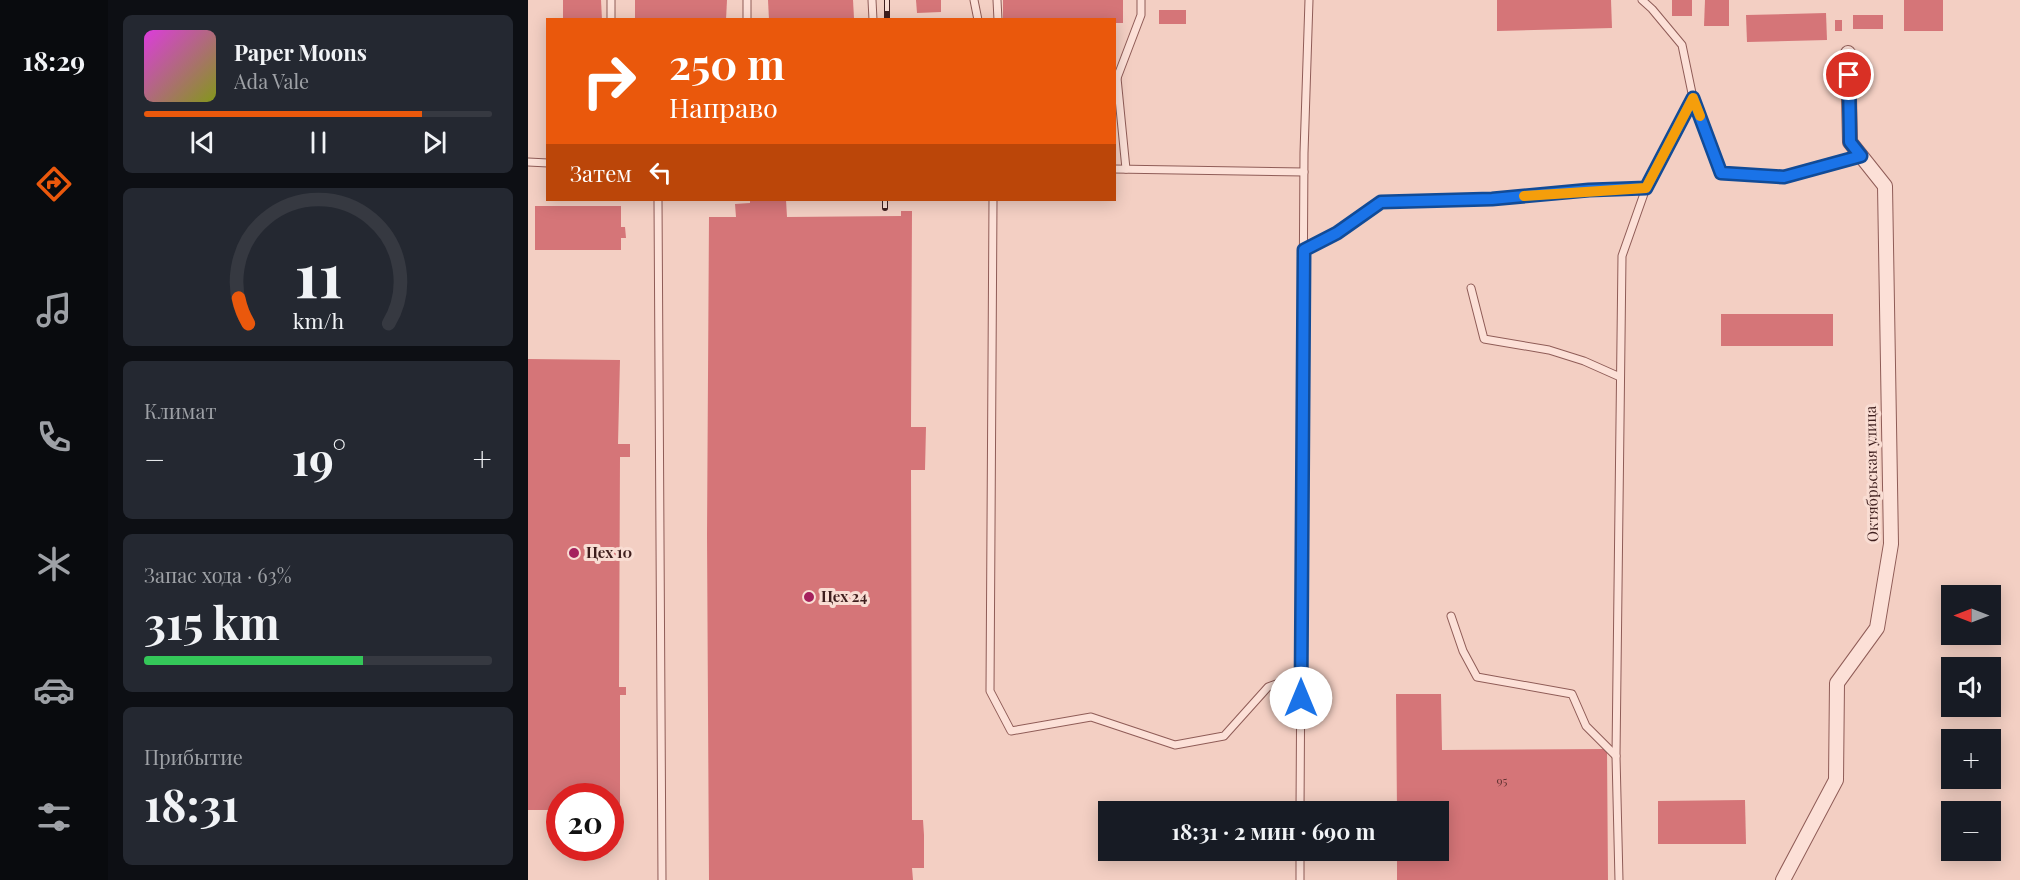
<!DOCTYPE html>
<html lang="ru">
<meta charset="utf-8">
<style>
body{margin:0;font-family:"Playfair Display",serif;background:#242831;color:#f1f3f6;height:100vh;display:flex;flex-direction:column;font-size:22px;white-space:nowrap}
*{box-sizing:border-box;margin:0}
p{font-size:20px;color:#9ea1a6}
.icon{flex:none;width:33px;height:33px;fill:none;stroke:currentColor;stroke-width:2;stroke-linecap:round;stroke-linejoin:round}
.map{position:relative;flex:1;overflow:hidden}
.drawer{display:flex;flex-direction:column;gap:15px;padding:15px;background:#0d0f14;width:420px}
.drawer>*{flex:none}
.banner{position:absolute;left:18px;top:18px;width:570px;height:183px;border-radius:0px;box-shadow:0 3px 15px #0003;background:#ea580c;color:#fff;overflow:hidden}
.needle{width:39px;rotate:270deg}
.buttons{position:absolute;left:1413px;top:585px;display:grid;gap:12px}
.buttons a{display:grid;place-items:center;width:60px;height:60px;border-radius:0px;background:#171b24;box-shadow:0 3px 15px #0003;font-size:30px}
.speed{position:absolute;left:18px;top:783px;display:flex;gap:12px;font-size:30px;font-weight:700;text-align:center}
.speed>*{display:grid;place-content:center;width:78px;height:78px;border-radius:50%;background:#171b24;box-shadow:0 3px 15px #0003;line-height:1}
.speed .limit{border:9px solid #d22;background:#fff;color:#111}
.pin{position:absolute;display:grid;place-items:center;width:51px;height:51px;color:#fff;margin:-26px;border:3px solid #fff;border-radius:50%;box-shadow:0 2px 6px #0007}
.me{position:absolute;width:66px;margin:-33px;rotate:0deg;stroke-linejoin:round;filter:drop-shadow(0 0 4px #0008)}
.turn{display:flex;align-items:center;gap:21px;height:126px;padding:0 24px;font-size:27px}
.turn .icon{width:78px;height:78px;stroke-width:2.5}
.turn b{display:block;font-size:42px;line-height:51px}
.then{display:flex;align-items:center;height:57px;padding:0 24px;background:#0003;gap:12px;font-size:22px}
.big{font-size:45px;font-weight:700;line-height:1.1}
.drawer .widget{flex:1;display:flex;flex-direction:column;justify-content:center;gap:9px;min-width:0;padding:0 21px;border-radius:9px;background:#242831}
.drawer .dial{align-items:center;gap:0}
.dial svg{height:156px;overflow:visible;fill:none;stroke:#363941;stroke-width:7;stroke-linecap:round;text-anchor:middle}
.dial text{fill:#f1f3f6;stroke:none}
.song{display:flex;align-items:center;gap:18px}
.cover{width:72px;height:72px;border-radius:9px;background:linear-gradient(135deg,hsl(300 70% 55%),hsl(70 70% 35%))}
.played{height:6px;border-radius:3px;background:linear-gradient(90deg,#ea580c 80%,#363941 80%)}
.keys{display:flex;justify-content:space-around;direction:ltr}
.heat{display:flex;justify-content:space-between;align-items:center;font-size:33px;direction:ltr}
.charge{height:9px;border-radius:4px;background:linear-gradient(90deg,#34c759 63%,#363941 0)}
.trip{position:absolute;left:570px;top:801px;width:351px;height:60px;border-radius:0px;background:#171b24;box-shadow:0 3px 15px #0003;font-weight:700;line-height:60px;text-align:center}
main{display:flex;flex:1;min-height:0}
.menu{display:flex;flex-direction:column;width:108px;justify-content:space-around;align-items:center;background:#090b0e;color:#9ea1a6}
.menu .icon{width:42px;height:42px}
.menu .current{color:#ea580c}
.menu b{font-size:27px;color:#f1f3f6}
.map>svg:first-child{display:block}
.building{fill:#d57578}
.lines{fill:none;stroke-linecap:round;stroke-linejoin:round}
.service-casing{stroke:#8f5c57;stroke-width:9}
.minor-casing{stroke:#8f5c57;stroke-width:16}
.service{stroke:#fce0d7;stroke-width:7}
.minor{stroke:#fce0d7;stroke-width:14}
.rail-casing{stroke:#3e1e1d;stroke-width:6}
.rail{stroke:#f9ddd3;stroke-width:4;stroke-dasharray:11;stroke-linecap:butt}
.route-casing{stroke:#114b97;stroke-width:15}
.route{stroke:#1a73e8;stroke-width:10}
.slow{stroke:#f59e0b;stroke-width:10}
.poi-dot{fill:#a5215d;stroke:#f9ddd3;stroke-width:2}
.labels{text-anchor:middle;stroke-width:6;stroke-linejoin:round;paint-order:stroke}
.number-label{font-size:12px;fill:#643434}
.street-label{font-size:15px;fill:#3e1e1d;stroke:#f9ddd3}
.poi-label{font-size:15px;font-weight:bold;fill:#3e1e1d;stroke:#f9ddd3;text-anchor:start}
</style>
<main>
<nav class="menu">
<b>18:29</b>
<svg class="icon current" aria-label="directions" viewBox="0 0 24 24"><path d="M12 3l9 9-9 9-9-9zM9 14v-3h6M13 9l2 2-2 2"/></svg>
<svg class="icon" aria-label="music" viewBox="0 0 24 24"><path d="M9 18V5l10-2v13"/><circle cx="6" cy="18" r="3"/><circle cx="16" cy="16" r="3"/></svg>
<svg class="icon" aria-label="phone" viewBox="0 0 24 24"><path d="M5 4h4l2 5-3 2q2 4 5 5l2-3 5 2v4C11 20 4 13 5 4z"/></svg>
<svg class="icon" aria-label="climate" viewBox="0 0 24 24"><path d="M12 3v18M4 7l16 10M4 17L20 7"/></svg>
<svg class="icon" aria-label="car" viewBox="0 0 24 24"><path d="M5 17H2v-5l4-1 3-4h7l3 4 3 1v5h-3M9 17h6M6 11h13"/><circle cx="7" cy="17" r="2"/><circle cx="17" cy="17" r="2"/></svg>
<svg class="icon" aria-label="filters" viewBox="0 0 24 24"><path d="M4 7h16M4 17h16"/><circle cx="9" cy="7" r="2"/><circle cx="15" cy="17" r="2"/></svg>
</nav>
<section class="drawer">
<div class="widget">
<div class="song"><i class="cover"></i><div><b>Paper Moons</b><p>Ada Vale</p></div></div>
<div class="played"></div>
<div class="keys"><svg class="icon" aria-label="previous" viewBox="0 0 24 24"><path d="M18 5L8 12l10 7zM5 5v14"/></svg><svg class="icon" aria-label="pause" viewBox="0 0 24 24"><path d="M8 5v14M16 5v14"/></svg><svg class="icon" aria-label="next" viewBox="0 0 24 24"><path d="M6 5l10 7-10 7zM19 5v14"/></svg></div>
</div>
<div class="widget dial"><svg viewBox="0 0 100 80">
<path d="M14 69A42 42 0 1 1 86 69"/>
<path d="M14 69A42 42 0 0 1 9 56" stroke="#ea580c"/>
<text x="50" y="56" font-size="32" font-weight="700">11</text>
<text x="50" y="72" font-size="11">km/h</text>
</svg></div>
<div class="widget"><p>Климат</p>
<div class="heat"><a>−</a><b class="big">19°</b><a>+</a></div>
</div>
<div class="widget"><p>Запас хода · 63%</p><b class="big">315 km</b><div class="charge"></div></div>
<div class="widget"><p>Прибытие</p><b class="big">18:31</b></div>
</section>
<div class="map">
<svg width="1492" height="880" viewBox="0 0 1492 880">
<rect width="100%" height="100%" fill="#f3cfc3"/>
<g class="building">
<polygon points="35,0 73,0 74,20 35,20"/>
<polygon points="107,0 199,0 198,20 107,20"/>
<polygon points="240,0 325,0 326,18 241,20"/>
<polygon points="388,0 413,0 413,12 389,13"/>
<polygon points="475,0 595,0 595,23 586,23 586,20 475,20"/>
<polygon points="969,0 1083,0 1084,28 969,31"/>
<rect x="1144" y="0" width="20" height="16"/>
<polygon points="1177,0 1201,0 1201,26 1176,26"/>
<rect x="1376" y="0" width="39" height="31"/>
<rect x="631" y="10" width="27" height="14"/>
<polygon points="1298,13 1299,40 1219,42 1218,15"/>
<rect x="1325" y="15" width="30" height="14"/>
<rect x="1307" y="20" width="7" height="11"/>
<polygon points="258,200 259,217 373,216 373,211 384,211 383,427 398,427 397,470 383,470 384,820 395,820 396,835 396,868 384,868 385,880 181,880 179,535 181,217 208,217 207,204 222,203 222,201"/>
<polygon points="7,206 93,206 93,227 97,227 98,238 93,238 93,250 7,250"/>
<rect x="1193" y="314" width="112" height="32"/>
<polygon points="0,359 92,360 90,444 102,444 102,457 92,457 91,687 98,687 98,695 92,695 92,811 82,811 82,796 32,796 32,810 0,810"/>
<polygon points="868,694 913,694 914,750 1079,749 1080,880 869,880 869,850 910,850 910,812 869,812"/>
<polygon points="1217,800 1218,844 1130,844 1130,801"/>
</g>
<g class="lines">
<defs>
<g id="service">
<polyline points="219,0 219,20"/>
<polyline points="344,0 345,20"/>
<polyline points="446,0 450,20"/>
<polyline points="469,0 470,20"/>
<polyline points="1114,0 1124,9 1154,45 1165,98"/>
<polyline points="83,20 83,0"/>
<polyline points="586,77 589,78 598,169"/>
<polyline points="589,78 613,15 613,0"/>
<polyline points="0,162 20,163"/>
<polyline points="586,169 776,172"/>
<polyline points="130,200 134,880"/>
<polyline points="465,200 462,691 483,731 563,717 647,745 696,736 740,687 773,675"/>
<polyline points="776,250 809,233 853,202 964,199 1061,190 1118,188"/>
<polyline points="943,288 956,339 1021,350 1056,361 1092,377"/>
<polyline points="923,616 935,651 949,677 1044,694 1058,726 1088,756"/>
<polyline points="772,812 776,153 781,0"/>
<polyline points="772,880 772,850"/>
<polyline points="1091,880 1088,756 1094,256 1118,188 1165,98 1193,173 1256,177 1333,156"/>
</g>
<polyline id="minor" points="1255,880 1308,780 1309,683 1349,628 1363,544 1357,186 1322,142 1320,53"/>
</defs>
<use href="#service" class="service-casing"/>
<use href="#minor" class="minor-casing"/>
<use href="#service" class="service"/>
<use href="#minor" class="minor"/>
<defs>
<g id="rail">
<polyline points="359,0 359,20"/>
<polyline points="357,208 357,200"/>
</g>
</defs>
<use href="#rail" class="rail-casing"/>
<use href="#rail" class="rail"/>
</g>
<g class="lines">
<defs>
<polyline id="route" points="773,698 776,250 809,233 853,202 964,199 1061,190 1118,188 1165,98 1193,173 1256,177 1333,156 1322,142 1321,75"/>
</defs>
<use href="#route" class="route-casing"/>
<use href="#route" class="route"/>
<polyline class="slow" points="996,196 1118,188 1165,98 1172,116"/>
</g>
<g class="poi-dot">
<circle cx="46" cy="553" r="6"/>
<circle cx="281" cy="597" r="6"/>
</g>
<g class="labels">
<g class="number-label">
<text x="974" y="785">95</text>
</g>
<g class="street-label">
<text transform="translate(1344 474) rotate(-91)" y="5">Октябрьская улица</text>
</g>
<g class="poi-label">
<text x="58" y="558">Цех 10</text>
<text x="293" y="602">Цех 24</text>
</g>
</g>
</svg>
<div class="buttons">
<a><svg class="needle" viewBox="-14 -14 28 28"><path d="M0-13l5 13h-10z" fill="#e53935"/><path d="M0 13l5-13h-10z" fill="#9ea1a6"/></svg></a>
<a><svg class="icon" aria-label="sound" viewBox="0 0 24 24"><path d="M4 9h4l5-4v14l-5-4H4zM17 9q2 3 0 6"/></svg></a>
<a>+</a>
<a>−</a>
</div>
<div class="speed"><div class="limit">20</div></div>
<div class="pin" style="left:1321px;top:75px;background:#d93025"><svg class="icon" aria-label="arrive" viewBox="0 0 24 24"><path d="M6 21V4h12l-3 4 3 4H6"/></svg></div>
<svg class="me" style="left:773px;top:698px" viewBox="-20 -20 40 40"><circle r="19" fill="#fff"/><path d="M0-13L10 11 0 6-10 11z" fill="#1a73e8"/></svg>
<div class="trip">18:31 · 2 мин · 690 m</div>
<div class="banner">
<div class="turn"><svg class="icon" aria-label="right" viewBox="0 0 24 24"><path d="M7 20v-9h11M14 6l5 5-5 5"/></svg><div><b>250 m</b>Направо</div></div>
<div class="then">Затем<svg class="icon" aria-label="left" viewBox="0 0 24 24"><path d="M17 20v-9H6M10 6l-5 5 5 5"/></svg></div>
</div>
</div>
</main>
